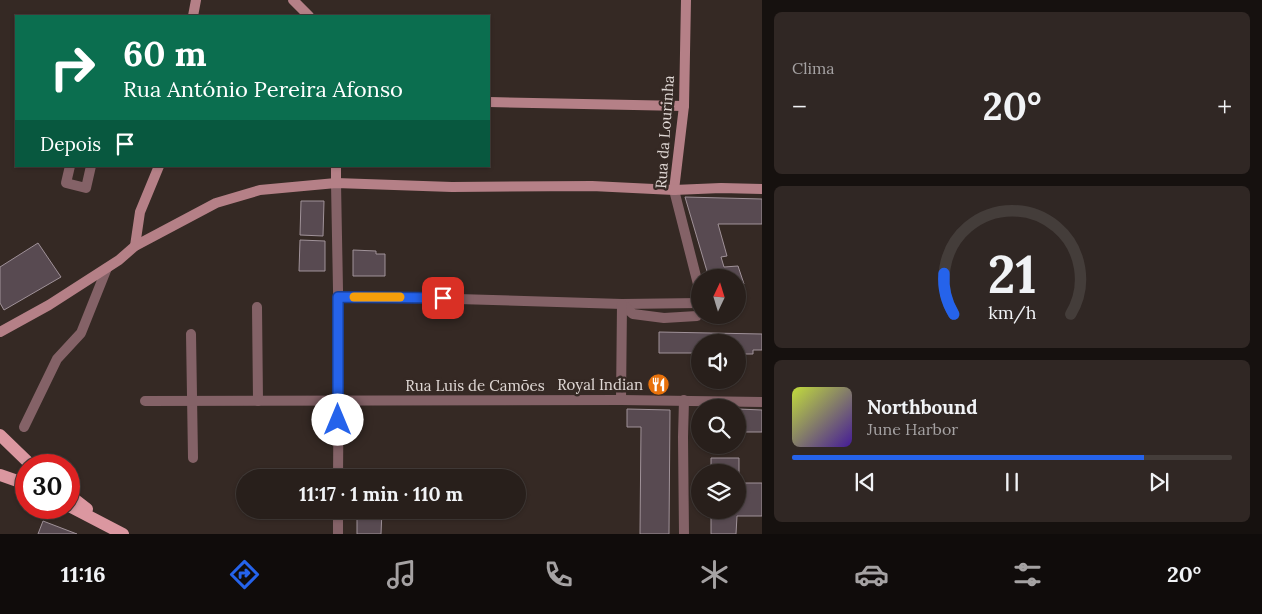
<!DOCTYPE html>
<html lang="pt">
<meta charset="utf-8">
<style>
body{margin:0;font-family:Lora,serif;background:#302724;color:#f1f3f6;height:100vh;display:flex;flex-direction:column;font-size:19px;white-space:nowrap}
*{box-sizing:border-box;margin:0}
p{font-size:16px;color:#a5a2a3}
.icon{flex:none;width:28px;height:28px;fill:none;stroke:currentColor;stroke-width:2;stroke-linecap:round;stroke-linejoin:round}
.map{position:relative;flex:1;overflow:hidden}
.panel{display:flex;flex-direction:column;gap:12px;padding:12px;background:#16110f;width:500px}
.panel>*{flex:none}
.guide{position:absolute;left:15px;top:15px;width:475px;height:152px;border-radius:0px;box-shadow:0 1px 4px #0004,0 0 0 1px #443d3a;background:#0b6e4f;color:#fff;overflow:hidden}
.needle{width:32px;rotate:4deg}
.controls{position:absolute;left:691px;top:269px;display:grid;gap:10px}
.controls a{display:grid;place-items:center;width:55px;height:55px;border-radius:50%;background:#281f1b;box-shadow:0 1px 4px #0004,0 0 0 1px #443d3a;font-size:25px}
.speed{position:absolute;left:15px;top:454px;display:flex;gap:10px;font-size:25px;font-weight:700;text-align:center}
.speed>*{display:grid;place-content:center;width:65px;height:65px;border-radius:50%;background:#281f1b;box-shadow:0 1px 4px #0004,0 0 0 1px #443d3a;line-height:1}
.speed .limit{border:8px solid #d22;background:#fff;color:#111}
.pin{position:absolute;display:grid;place-items:center;width:42px;height:42px;color:#fff;margin:-21px;border-radius:10px;box-shadow:0 2px 8px #0006}
.me{position:absolute;width:55px;margin:-28px;rotate:0deg;stroke-linejoin:round;filter:drop-shadow(0 0 4px #0008)}
.turn{display:flex;align-items:center;gap:18px;height:105px;padding:0 25px;font-size:22px}
.turn .icon{width:65px;height:65px;stroke-width:2.5}
.turn b{display:block;font-size:35px;line-height:42px}
.then{display:flex;align-items:center;height:48px;padding:0 25px;background:#0003;gap:10px;font-size:19px}
.big{font-size:38px;font-weight:700;line-height:1.1}
.panel .widget{flex:1;display:flex;flex-direction:column;justify-content:center;gap:8px;min-width:0;padding:0 18px;border-radius:8px;background:#302724}
.panel .dial{align-items:center;gap:0}
.dial svg{height:130px;overflow:visible;fill:none;stroke:#443d3a;stroke-width:7;stroke-linecap:round;text-anchor:middle}
.dial text{fill:#f1f3f6;stroke:none}
.song{display:flex;align-items:center;gap:15px}
.cover{width:60px;height:60px;border-radius:8px;background:linear-gradient(135deg,hsl(70 70% 55%),hsl(260 70% 35%))}
.played{height:5px;border-radius:2px;background:linear-gradient(90deg,#2563eb 80%,#443d3a 80%)}
.keys{display:flex;justify-content:space-around;direction:ltr}
.heat{display:flex;justify-content:space-between;align-items:center;font-size:28px;direction:ltr}
.trip{position:absolute;left:236px;top:469px;width:290px;height:50px;border-radius:25px;background:#281f1b;box-shadow:0 1px 4px #0004,0 0 0 1px #443d3a;font-weight:700;line-height:50px;text-align:center}
.tab-bar{display:flex;height:80px;justify-content:space-around;align-items:center;background:#100c0b;color:#a5a2a3}
.tab-bar .icon{width:35px;height:35px}
.tab-bar .selected{color:#2563eb}
.tab-bar b{font-size:22px;color:#f1f3f6}
main{display:flex;flex:1;min-height:0}
.map>svg:first-child{display:block}
.building{fill:#584a51;stroke:#a09299}
.lines{fill:none;stroke-linecap:round;stroke-linejoin:round}
.street{stroke:#846267;stroke-width:10}
.secondary{stroke:#b58087;stroke-width:10}
.primary{stroke:#db97a0;stroke-width:12}
.route-casing{stroke:#184099;stroke-width:12}
.route{stroke:#2563eb;stroke-width:9}
.slow{stroke:#f59e0b;stroke-width:9}
.labels{text-anchor:middle;stroke-width:5;stroke-linejoin:round;paint-order:stroke}
.street-label{font-size:15px;fill:#e0d8d5;stroke:#352924}
.poi-label{font-size:15px;fill:#e0d8d5;stroke:#352924;text-anchor:end}
</style>
<main>
<div class="map">
<svg width="762" height="534" viewBox="0 0 762 534">
<rect width="100%" height="100%" fill="#352924"/>
<g class="building">
<polygon points="685,197 762,199 762,224 718,224 727,256 721,257 724,267 738,266 744,284 738,284 738,278 709,278"/>
<polygon points="301,201 324,201 323,236 300,235"/>
<polygon points="300,240 325,241 325,271 299,271"/>
<polygon points="38,243 61,277 4,310 0,303 0,267"/>
<polygon points="353,250 376,251 376,254 385,254 385,276 353,276"/>
<polygon points="659,332 762,334 762,350 753,350 753,354 738,354 738,342 700,342 700,353 659,353"/>
<polygon points="627,409 670,410 669,534 640,534 641,427 627,427"/>
<polygon points="738,409 762,410 762,432 738,432"/>
<polygon points="711,458 739,458 739,483 762,483 762,516 737,516 736,534 711,534 711,510 738,510 738,472 711,472"/>
<polygon points="358,473 382,474 382,478 358,478"/>
<polygon points="357,510 382,510 381,534 357,534"/>
<polygon points="43,521 77,534 38,534"/>
</g>
<g class="lines">
<g class="street">
<polyline points="70,166 66,183 86,188 91,166"/>
<polyline points="336,183 339,343 338,478"/>
<polyline points="674,190 700,292"/>
<polyline points="338,297 423,298 622,304 700,303"/>
<polyline points="622,304 633,314 664,318 697,316 700,310"/>
<polyline points="257,307 258,401"/>
<polyline points="191,334 193,458"/>
<polyline points="621,400 622,304"/>
<polyline points="145,401 621,400 762,402"/>
<polyline points="24,427 57,359 81,333 107,268"/>
<polyline points="338,510 338,534"/>
<polyline points="684,534 683,437 684,400"/>
</g>
<g class="secondary">
<polyline points="293,0 309,16"/>
<polyline points="193,16 196,0"/>
<polyline points="489,102 684,106"/>
<polyline points="336,166 336,183"/>
<polyline points="674,190 684,106 686,0"/>
<polyline points="135,246 140,212 159,166"/>
<polyline points="0,332 49,305 119,260 135,246 216,203 260,190 336,183 452,187 592,186 674,190 721,188 762,189"/>
</g>
<g class="primary">
<polyline points="0,435 31,465"/>
<polyline points="0,475 26,484"/>
<polyline points="69,495 87,509"/>
<polyline points="69,506 123,534"/>
</g>
</g>
<g class="lines">
<defs>
<polyline id="route" points="338,420 338,297 443,298"/>
</defs>
<use href="#route" class="route-casing"/>
<use href="#route" class="route"/>
<polyline class="slow" points="354,297 400,297"/>
</g>
<defs>
<symbol id="restaurant-disc" viewBox="-11 -11 22 22"><circle r="9.5" fill="#e8710a" stroke="#352924"/><path d="M-5-6h1v4h1v-4h1v4h1v-4h1v5L-1.5 .5V6h-2V.5L-5-1ZM5-6V6H3V1.5H1.5Q1.5-4 5-6Z" fill="#fff"/></symbol>
</defs>
<g fill-rule="evenodd">
<use href="#restaurant-disc" x="646" y="372" width="25" height="25"/>
</g>
<g class="labels">
<g class="street-label">
<text transform="translate(665 132) rotate(-86)" y="5">Rua da Lourinha</text>
<text x="475" y="391">Rua Luis de Camões</text>
</g>
<g class="poi-label">
<text x="643" y="390">Royal Indian</text>
</g>
</g>
</svg>
<div class="controls">
<a><svg class="needle" viewBox="-14 -14 28 28"><path d="M0-13l5 13h-10z" fill="#e53935"/><path d="M0 13l5-13h-10z" fill="#a5a2a3"/></svg></a>
<a><svg class="icon" aria-label="sound" viewBox="0 0 24 24"><path d="M4 9h4l5-4v14l-5-4H4zM17 9q2 3 0 6"/></svg></a>
<a><svg class="icon" aria-label="search" viewBox="0 0 24 24"><circle cx="10" cy="10" r="6"/><path d="M15 15l6 6"/></svg></a>
<a><svg class="icon" aria-label="layers" viewBox="0 0 24 24"><path d="M12 4l9 5-9 5-9-5zM3 14l9 5 9-5"/></svg></a>
</div>
<div class="speed"><div class="limit">30</div></div>
<div class="pin" style="left:443px;top:298px;background:#d93025"><svg class="icon" aria-label="arrive" viewBox="0 0 24 24"><path d="M6 21V4h12l-3 4 3 4H6"/></svg></div>
<svg class="me" style="left:338px;top:420px" viewBox="-20 -20 40 40"><circle r="19" fill="#fff"/><path d="M0-13L10 11 0 6-10 11z" fill="#2563eb"/></svg>
<div class="trip">11:17 · 1 min · 110 m</div>
<div class="guide">
<div class="turn"><svg class="icon" aria-label="right" viewBox="0 0 24 24"><path d="M7 20v-9h11M14 6l5 5-5 5"/></svg><div><b>60 m</b>Rua António Pereira Afonso</div></div>
<div class="then">Depois<svg class="icon" aria-label="arrive" viewBox="0 0 24 24"><path d="M6 21V4h12l-3 4 3 4H6"/></svg></div>
</div>
</div>
<section class="panel">
<div class="widget"><p>Clima</p>
<div class="heat"><a>−</a><b class="big">20°</b><a>+</a></div>
</div>
<div class="widget dial"><svg viewBox="0 0 100 80">
<path d="M14 69A42 42 0 1 1 86 69"/>
<path d="M14 69A42 42 0 0 1 8 44" stroke="#2563eb"/>
<text x="50" y="56" font-size="32" font-weight="700">21</text>
<text x="50" y="72" font-size="11">km/h</text>
</svg></div>
<div class="widget">
<div class="song"><i class="cover"></i><div><b>Northbound</b><p>June Harbor</p></div></div>
<div class="played"></div>
<div class="keys"><svg class="icon" aria-label="previous" viewBox="0 0 24 24"><path d="M18 5L8 12l10 7zM5 5v14"/></svg><svg class="icon" aria-label="pause" viewBox="0 0 24 24"><path d="M8 5v14M16 5v14"/></svg><svg class="icon" aria-label="next" viewBox="0 0 24 24"><path d="M6 5l10 7-10 7zM19 5v14"/></svg></div>
</div>
</section>
</main>
<nav class="tab-bar">
<b>11:16</b>
<svg class="icon selected" aria-label="directions" viewBox="0 0 24 24"><path d="M12 3l9 9-9 9-9-9zM9 14v-3h6M13 9l2 2-2 2"/></svg>
<svg class="icon" aria-label="music" viewBox="0 0 24 24"><path d="M9 18V5l10-2v13"/><circle cx="6" cy="18" r="3"/><circle cx="16" cy="16" r="3"/></svg>
<svg class="icon" aria-label="phone" viewBox="0 0 24 24"><path d="M5 4h4l2 5-3 2q2 4 5 5l2-3 5 2v4C11 20 4 13 5 4z"/></svg>
<svg class="icon" aria-label="climate" viewBox="0 0 24 24"><path d="M12 3v18M4 7l16 10M4 17L20 7"/></svg>
<svg class="icon" aria-label="car" viewBox="0 0 24 24"><path d="M5 17H2v-5l4-1 3-4h7l3 4 3 1v5h-3M9 17h6M6 11h13"/><circle cx="7" cy="17" r="2"/><circle cx="17" cy="17" r="2"/></svg>
<svg class="icon" aria-label="filters" viewBox="0 0 24 24"><path d="M4 7h16M4 17h16"/><circle cx="9" cy="7" r="2"/><circle cx="15" cy="17" r="2"/></svg>
<b>20°</b>
</nav>
